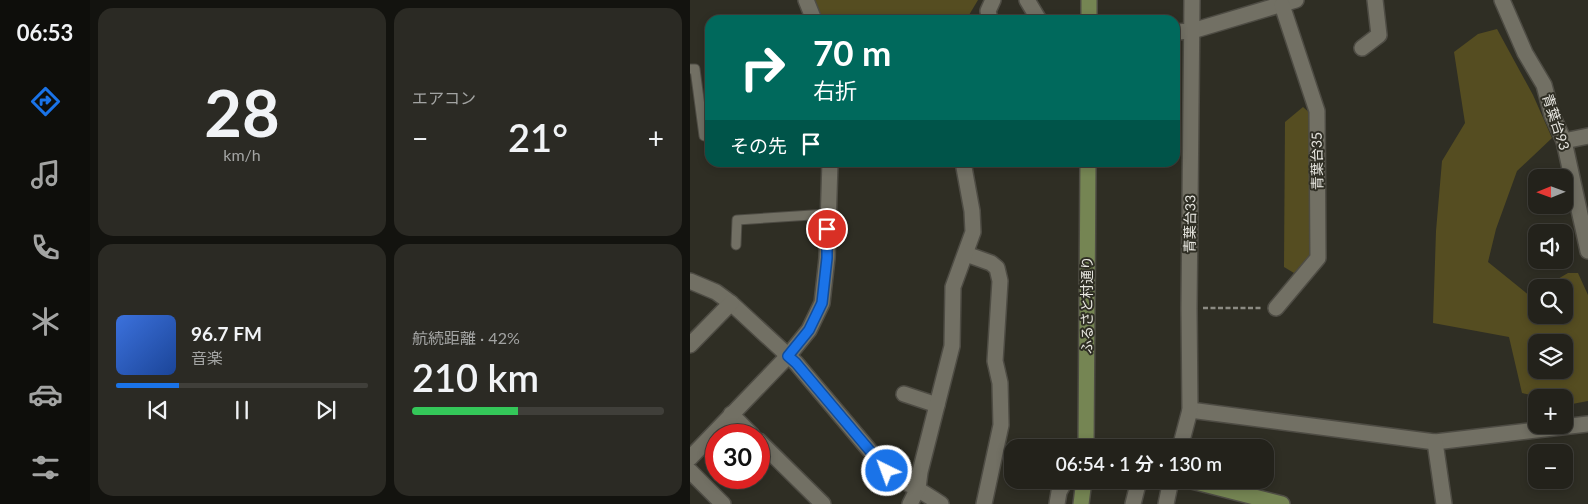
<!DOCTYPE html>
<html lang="ja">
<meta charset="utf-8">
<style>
body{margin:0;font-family:Lato,"Noto Sans JP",sans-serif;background:#2b2a24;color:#f1f3f6;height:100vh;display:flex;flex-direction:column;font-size:19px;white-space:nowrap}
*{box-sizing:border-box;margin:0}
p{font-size:16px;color:#a3a4a3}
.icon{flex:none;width:28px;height:28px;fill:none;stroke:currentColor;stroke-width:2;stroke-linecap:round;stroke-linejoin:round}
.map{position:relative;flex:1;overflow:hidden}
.side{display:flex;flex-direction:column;gap:8px;padding:8px;background:#13130f;width:600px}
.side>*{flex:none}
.hud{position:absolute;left:15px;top:15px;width:475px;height:152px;border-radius:15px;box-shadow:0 2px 8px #0003,0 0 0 1px #403f3a;background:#00695c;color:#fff;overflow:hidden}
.needle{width:32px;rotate:269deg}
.buttons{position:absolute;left:838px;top:169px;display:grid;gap:10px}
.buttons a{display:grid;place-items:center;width:45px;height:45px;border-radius:10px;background:#23221b;box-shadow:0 2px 8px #0003,0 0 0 1px #403f3a;font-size:25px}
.speed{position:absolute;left:15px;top:424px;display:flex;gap:10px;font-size:25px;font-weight:700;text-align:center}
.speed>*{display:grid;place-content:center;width:65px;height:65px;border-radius:50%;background:#23221b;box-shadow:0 2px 8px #0003,0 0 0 1px #403f3a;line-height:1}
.speed .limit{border:8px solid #d22;background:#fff;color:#111}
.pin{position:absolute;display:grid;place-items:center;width:42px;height:42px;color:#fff;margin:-21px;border:2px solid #fff;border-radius:50%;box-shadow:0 1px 5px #0007}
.me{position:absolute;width:55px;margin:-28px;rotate:318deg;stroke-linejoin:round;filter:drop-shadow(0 0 4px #0008)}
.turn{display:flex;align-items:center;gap:18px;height:105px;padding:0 25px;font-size:22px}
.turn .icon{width:65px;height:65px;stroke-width:2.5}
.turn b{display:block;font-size:35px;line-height:42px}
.then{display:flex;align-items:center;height:48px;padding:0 25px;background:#0003;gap:10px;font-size:19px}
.big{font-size:38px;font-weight:600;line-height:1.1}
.side .tile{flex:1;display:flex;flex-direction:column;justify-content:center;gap:8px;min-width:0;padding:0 18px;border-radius:15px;background:#2b2a24}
.side .dial{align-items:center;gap:0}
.dial b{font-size:65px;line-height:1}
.song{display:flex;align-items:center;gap:15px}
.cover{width:60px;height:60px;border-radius:8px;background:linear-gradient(135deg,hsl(220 70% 55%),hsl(220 70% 35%))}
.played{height:5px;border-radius:2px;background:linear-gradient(90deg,#1a73e8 25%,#403f3a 25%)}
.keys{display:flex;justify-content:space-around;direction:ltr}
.heat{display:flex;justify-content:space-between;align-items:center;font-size:28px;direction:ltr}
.charge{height:8px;border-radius:4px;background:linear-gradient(90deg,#34c759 42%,#403f3a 0)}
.side .tiles{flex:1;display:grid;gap:8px;grid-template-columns:repeat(2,1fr)}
.trip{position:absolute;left:314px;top:439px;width:270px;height:50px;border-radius:15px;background:#23221b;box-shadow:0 2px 8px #0003,0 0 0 1px #403f3a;font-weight:600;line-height:50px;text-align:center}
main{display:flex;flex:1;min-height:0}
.menu{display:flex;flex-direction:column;width:90px;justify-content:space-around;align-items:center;background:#0e0e0b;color:#a3a4a3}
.menu .icon{width:35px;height:35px}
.menu .on{color:#1a73e8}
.menu b{font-size:22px;color:#f1f3f6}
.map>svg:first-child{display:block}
.green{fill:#554d21;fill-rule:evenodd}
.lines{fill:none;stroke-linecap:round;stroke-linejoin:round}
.lane-casing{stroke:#4e4c44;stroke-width:11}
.street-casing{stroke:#4e4c44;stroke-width:18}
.secondary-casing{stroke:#4e4c44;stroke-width:18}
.path{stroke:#8c8b83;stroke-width:2.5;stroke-dasharray:5 2.5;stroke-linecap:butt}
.lane{stroke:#727064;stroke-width:9}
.street{stroke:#727064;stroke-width:15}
.secondary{stroke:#758553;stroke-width:15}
.route-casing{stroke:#114b97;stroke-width:12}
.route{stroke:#1a73e8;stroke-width:9}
.labels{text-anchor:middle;stroke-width:4;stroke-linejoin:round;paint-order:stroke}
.street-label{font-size:14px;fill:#e8e7e1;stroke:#2f2e24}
</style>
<main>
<nav class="menu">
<b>06:53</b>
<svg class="icon on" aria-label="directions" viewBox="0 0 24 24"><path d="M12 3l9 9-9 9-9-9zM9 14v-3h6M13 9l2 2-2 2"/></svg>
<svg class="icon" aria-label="music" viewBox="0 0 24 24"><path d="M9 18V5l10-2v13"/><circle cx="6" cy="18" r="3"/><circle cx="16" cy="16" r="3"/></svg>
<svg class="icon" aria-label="phone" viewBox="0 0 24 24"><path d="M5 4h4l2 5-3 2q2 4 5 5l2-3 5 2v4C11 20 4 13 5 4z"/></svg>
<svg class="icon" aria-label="climate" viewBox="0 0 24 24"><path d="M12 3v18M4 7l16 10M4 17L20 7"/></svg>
<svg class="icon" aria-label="car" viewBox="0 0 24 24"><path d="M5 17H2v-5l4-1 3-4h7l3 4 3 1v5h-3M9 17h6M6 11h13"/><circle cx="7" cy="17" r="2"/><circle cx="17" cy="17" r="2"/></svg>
<svg class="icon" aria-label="filters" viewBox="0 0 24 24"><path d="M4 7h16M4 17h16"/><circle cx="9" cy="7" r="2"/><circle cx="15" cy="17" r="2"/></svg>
</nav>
<section class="side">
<div class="tiles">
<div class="tile dial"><b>28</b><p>km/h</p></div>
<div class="tile"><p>エアコン</p>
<div class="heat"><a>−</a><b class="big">21°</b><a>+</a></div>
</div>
<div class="tile">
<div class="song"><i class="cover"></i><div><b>96.7 FM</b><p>音楽</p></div></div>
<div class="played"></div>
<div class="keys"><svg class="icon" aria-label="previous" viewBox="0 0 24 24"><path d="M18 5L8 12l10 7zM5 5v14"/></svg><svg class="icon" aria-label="pause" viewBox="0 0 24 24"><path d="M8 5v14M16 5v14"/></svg><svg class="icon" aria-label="next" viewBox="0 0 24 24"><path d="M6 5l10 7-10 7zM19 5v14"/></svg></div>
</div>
<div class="tile"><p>航続距離 · 42%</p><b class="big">210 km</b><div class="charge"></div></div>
</div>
</section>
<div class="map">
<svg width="898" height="504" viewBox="0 0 898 504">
<rect width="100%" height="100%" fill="#2f2e24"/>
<g class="green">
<polygon points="125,0 288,0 276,20 133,20"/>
<path d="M807,29l36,66 19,43 -35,33 -21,58 -8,33 42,34 6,-4v23h28v-27l-20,-1 24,-14h10l10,22v106l-21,4 -3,-1v-6l-25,-1 -17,-4 -13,-56 -76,-14 3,-92 6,-70 23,-38 -11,-71 24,-18zM846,342h28v28h-28z"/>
<polygon points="613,107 621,114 622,255 604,273 594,267 595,122"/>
</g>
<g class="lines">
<defs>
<g id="lane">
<polyline points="0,69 5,69 14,136"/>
<polyline points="46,245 47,220 137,214"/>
</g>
<g id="street">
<polyline points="116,0 124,20"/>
<polyline points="337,0 349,20"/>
<polyline points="812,0 835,53 854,85 862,115 874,141 898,251"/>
<polyline points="300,20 298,11 303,0"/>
<polyline points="485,32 502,31 606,0"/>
<polyline points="672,48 689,35 685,0"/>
<polyline points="874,141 898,136"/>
<polyline points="276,254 301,263 307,268 310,281 305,361 310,383 311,425 294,504"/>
<path d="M0,281l26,11 15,11 65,60 91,108c18,11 36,21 54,33"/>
<polyline points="586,308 628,258 627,111 592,5"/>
<polyline points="0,345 41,303"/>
<polyline points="214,394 247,405"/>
<polyline points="500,410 745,442 898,424"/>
<polyline points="41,414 62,435"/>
<polyline points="69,441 133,504"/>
<polyline points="745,442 754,504"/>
<polyline points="490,448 500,410 499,309 502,0"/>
<polyline points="0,458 98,356 119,330 132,303 137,258 140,162"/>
<polyline points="0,471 33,504"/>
<polyline points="220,504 228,488 230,472 262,346 263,287 283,232 282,211 273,162"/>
<polyline points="367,504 369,492 375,481 379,480"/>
<polyline points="443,504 449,480"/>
<polyline points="476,504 481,480"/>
</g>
<g id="secondary">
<polyline points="399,0 399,20"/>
<polyline points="396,448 398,162"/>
<polyline points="498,480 592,504"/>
<polyline points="391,504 394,480"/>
</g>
</defs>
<use href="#lane" class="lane-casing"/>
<use href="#street" class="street-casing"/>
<use href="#secondary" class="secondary-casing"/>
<polyline class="path" points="513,308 572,308"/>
<use href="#lane" class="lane"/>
<use href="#street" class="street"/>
<use href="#secondary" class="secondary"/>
</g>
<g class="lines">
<defs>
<polyline id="route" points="137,229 137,258 132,303 119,330 98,356 106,363 197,471"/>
</defs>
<use href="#route" class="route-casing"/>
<use href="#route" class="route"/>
</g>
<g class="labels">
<g class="street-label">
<text transform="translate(866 122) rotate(72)" y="5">青葉台93</text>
<text transform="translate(627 161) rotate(-91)" y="5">青葉台35</text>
<text transform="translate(500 224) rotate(-89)" y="5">青葉台33</text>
<text transform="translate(397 305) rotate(-90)" y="5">ふるさと村通り</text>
</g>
</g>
</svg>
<div class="buttons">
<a><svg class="needle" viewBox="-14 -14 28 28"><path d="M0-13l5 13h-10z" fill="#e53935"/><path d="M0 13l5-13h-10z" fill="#a3a4a3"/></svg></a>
<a><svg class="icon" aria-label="sound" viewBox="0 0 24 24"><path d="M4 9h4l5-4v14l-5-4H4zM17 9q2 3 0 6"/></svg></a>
<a><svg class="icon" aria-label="search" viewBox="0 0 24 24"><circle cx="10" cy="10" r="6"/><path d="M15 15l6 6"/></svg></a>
<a><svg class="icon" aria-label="layers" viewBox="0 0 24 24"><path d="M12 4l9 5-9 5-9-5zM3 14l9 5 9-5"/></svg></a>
<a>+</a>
<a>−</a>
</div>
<div class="speed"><div class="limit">30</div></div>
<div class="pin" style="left:137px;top:229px;background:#d93025"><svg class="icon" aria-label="arrive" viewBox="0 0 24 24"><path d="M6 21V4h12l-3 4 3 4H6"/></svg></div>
<svg class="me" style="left:197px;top:471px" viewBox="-20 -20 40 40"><circle r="17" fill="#1a73e8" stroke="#fff" stroke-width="3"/><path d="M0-11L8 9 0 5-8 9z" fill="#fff"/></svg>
<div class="trip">06:54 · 1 分 · 130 m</div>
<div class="hud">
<div class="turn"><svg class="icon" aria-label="right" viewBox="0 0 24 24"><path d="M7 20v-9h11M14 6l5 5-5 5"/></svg><div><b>70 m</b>右折</div></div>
<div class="then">その先<svg class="icon" aria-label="arrive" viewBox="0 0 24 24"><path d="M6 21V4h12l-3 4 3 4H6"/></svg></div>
</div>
</div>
</main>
